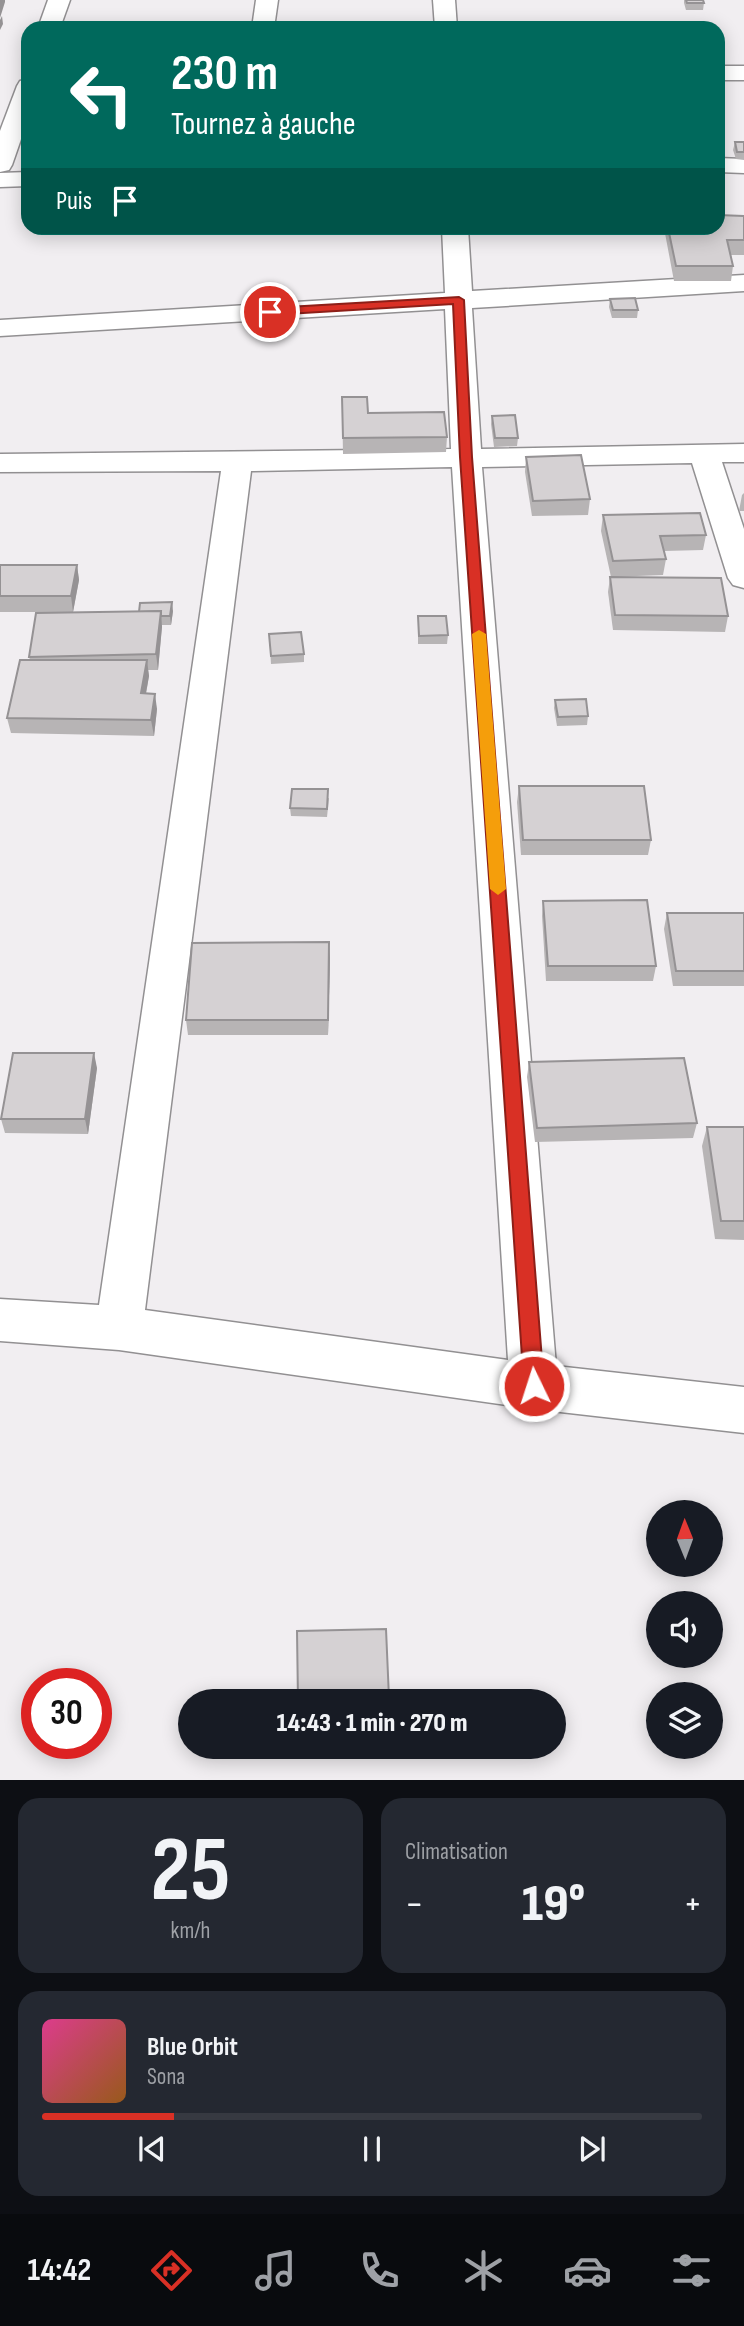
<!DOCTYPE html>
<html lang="fr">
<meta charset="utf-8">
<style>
body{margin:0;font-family:"Sofia Sans Condensed",sans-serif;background:#242831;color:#f1f3f6;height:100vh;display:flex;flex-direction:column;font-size:26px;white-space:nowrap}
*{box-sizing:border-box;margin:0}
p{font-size:23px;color:#9ea1a6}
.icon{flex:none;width:38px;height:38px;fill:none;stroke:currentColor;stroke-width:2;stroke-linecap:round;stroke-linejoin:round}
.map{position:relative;height:1780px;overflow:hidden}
.sheet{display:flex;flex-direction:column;gap:18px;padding:18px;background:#0d0f14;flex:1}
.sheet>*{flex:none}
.hud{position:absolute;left:21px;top:21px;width:704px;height:214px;border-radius:21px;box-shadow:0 4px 18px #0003;background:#00695c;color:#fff;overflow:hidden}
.needle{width:46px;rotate:359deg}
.controls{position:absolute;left:646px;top:1500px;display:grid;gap:14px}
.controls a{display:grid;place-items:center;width:77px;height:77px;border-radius:50%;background:#171b24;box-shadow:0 4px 18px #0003;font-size:35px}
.speed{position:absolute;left:21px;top:1668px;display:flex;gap:14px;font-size:35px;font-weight:700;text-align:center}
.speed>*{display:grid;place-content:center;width:91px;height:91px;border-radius:50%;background:#171b24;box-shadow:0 4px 18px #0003;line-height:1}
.speed .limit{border:10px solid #d22;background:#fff;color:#111}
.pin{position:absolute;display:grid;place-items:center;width:60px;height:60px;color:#fff;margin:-30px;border:4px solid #fff;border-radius:50%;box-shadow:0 2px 7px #0007}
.me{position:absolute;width:77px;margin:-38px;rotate:356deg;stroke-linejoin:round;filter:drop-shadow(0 0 5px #0008)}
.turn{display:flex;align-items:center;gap:24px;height:147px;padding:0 35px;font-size:32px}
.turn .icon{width:91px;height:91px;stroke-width:2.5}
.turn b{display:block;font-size:49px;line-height:60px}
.then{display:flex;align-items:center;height:66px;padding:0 35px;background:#0003;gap:14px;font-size:26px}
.big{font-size:52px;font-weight:800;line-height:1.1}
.sheet .widget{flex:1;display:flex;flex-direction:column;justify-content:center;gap:10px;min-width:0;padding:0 24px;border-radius:21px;background:#242831}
.sheet .dial{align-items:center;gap:0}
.dial b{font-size:91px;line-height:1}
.song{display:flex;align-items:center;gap:21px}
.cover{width:84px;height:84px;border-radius:10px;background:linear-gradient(135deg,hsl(330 70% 55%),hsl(30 70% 35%))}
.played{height:7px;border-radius:4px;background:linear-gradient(90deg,#d93025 20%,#363941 20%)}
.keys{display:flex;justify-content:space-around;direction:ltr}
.heat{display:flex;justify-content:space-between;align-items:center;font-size:38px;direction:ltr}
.sheet .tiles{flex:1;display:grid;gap:18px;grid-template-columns:1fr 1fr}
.widget:last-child{grid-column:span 2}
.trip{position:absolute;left:178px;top:1689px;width:388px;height:70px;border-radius:35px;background:#171b24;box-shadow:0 4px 18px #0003;font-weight:800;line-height:70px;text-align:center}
.tabs{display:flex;height:112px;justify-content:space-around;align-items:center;background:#090b0e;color:#9ea1a6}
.tabs .icon{width:49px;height:49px}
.tabs .active{color:#d93025}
.tabs b{font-size:32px;color:#f1f3f6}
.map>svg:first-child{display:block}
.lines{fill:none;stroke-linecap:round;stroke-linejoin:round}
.street-casing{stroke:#929092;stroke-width:3}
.secondary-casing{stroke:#929092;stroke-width:3}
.street{fill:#fff;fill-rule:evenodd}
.secondary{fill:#fff;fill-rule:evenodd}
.wall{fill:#b7b4b5}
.shaded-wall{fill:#959294}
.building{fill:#d5d1d3;stroke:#959294;stroke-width:2}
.route{fill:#d93025;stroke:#8d1f18;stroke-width:2}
.slow{fill:#f59e0b}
</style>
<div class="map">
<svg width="744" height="1780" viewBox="0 0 744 1780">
<rect width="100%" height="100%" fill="#f1eef1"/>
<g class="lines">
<defs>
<g id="street">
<polygon points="256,0 278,0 274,28 252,28"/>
<polygon points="433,0 455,0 457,28 435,28"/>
<rect x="718" y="66" width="26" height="14"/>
<polygon points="718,158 744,159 744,173 718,172"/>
<polygon points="28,172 28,186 0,187 0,173"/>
<path d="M442,228h26l4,63 272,-16v16l-272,17 9,141 263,-5v18h-22l22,67v59l-11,-3 -5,-7 -36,-115 -210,4 74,899 188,21v46l-210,-24 -415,-59 -119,-9v-42l99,6 122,-834 -221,1v-18l451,-5 -6,-140 -445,27v-16l445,-27zM452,467l56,893 -363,-50 106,-839z"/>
</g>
<g id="secondary">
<polygon points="48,0 70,0 60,28 38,28"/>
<polygon points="28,79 28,119 12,165 9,170 0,172 0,131 17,86 20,81"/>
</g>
</defs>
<use href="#street" class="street-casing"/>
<use href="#secondary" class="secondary-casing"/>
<use href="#street" class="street"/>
<use href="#secondary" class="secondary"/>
</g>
<g class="wall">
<polygon points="684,0 703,0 704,3 703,10 686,10 684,3"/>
<polygon points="735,142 744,142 744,160 736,159 733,150"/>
<polygon points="744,216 744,255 731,255 733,266 731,281 674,281 664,228 718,228"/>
<polygon points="610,299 638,310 637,318 612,318 609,307"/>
<polygon points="342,397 368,413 447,437 446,452 343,454"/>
<polygon points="492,416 518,438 517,446 494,447 491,424"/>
<polygon points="526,457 590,499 588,515 532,516 525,472"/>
<polygon points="744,493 744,511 739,511 742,495"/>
<polygon points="603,515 706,535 703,550 664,551 666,559 663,575 611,577 601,531"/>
<polygon points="0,565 77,565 79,580 73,612 0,612"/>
<polygon points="610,577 728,616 725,632 613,630 608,592"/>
<polygon points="173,611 171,625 162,625 158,670 148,670 149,676 146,694 157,709 154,736 11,733 7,718 30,660 29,657"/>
<polygon points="418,616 448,635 447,644 418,644"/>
<polygon points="269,634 304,654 304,662 271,664"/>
<polygon points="555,700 588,716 587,725 557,726 554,708"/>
<polygon points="519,786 651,840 648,855 521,855 517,802"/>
<polygon points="329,798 327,817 291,816 290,808"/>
<polygon points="543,901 656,966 653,981 546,981 542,916"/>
<polygon points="667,913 744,913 744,986 673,986 664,929"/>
<polygon points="330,957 328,1035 188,1035 186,1020"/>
<polygon points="529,1062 697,1123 693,1138 535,1142 527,1077"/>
<polygon points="97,1068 88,1134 5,1133 1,1119"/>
<polygon points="707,1127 744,1127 744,1240 715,1239 702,1146"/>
<polygon points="386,1629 389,1701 298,1701"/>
</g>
<g class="shaded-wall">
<polygon points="0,0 5,0 5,2 0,18"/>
<polygon points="2,16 3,24 0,30 0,20"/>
<polygon points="77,565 79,580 73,612 71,596"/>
<polygon points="172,602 173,611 171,625 170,616"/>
<polygon points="161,611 162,627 158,670 156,654"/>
<polygon points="147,660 149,676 143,709 141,693"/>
<polygon points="155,694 157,709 154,736 151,720"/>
<polygon points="329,942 330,957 328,1035 328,1020"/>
<polygon points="94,1053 97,1068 88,1134 85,1119"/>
</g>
<g class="building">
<polygon points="686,0 703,0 704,3 687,3"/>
<polygon points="735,142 744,142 744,152 737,152"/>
<polygon points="718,215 744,216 744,240 727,240 733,266 676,266 668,228 718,228"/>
<polygon points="635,298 638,310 613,310 610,299"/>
<polygon points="342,397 367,397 368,413 444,412 447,437 343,438"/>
<polygon points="515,415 518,438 495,438 492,416"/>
<polygon points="581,455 590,499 533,501 526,457"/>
<polygon points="700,513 706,535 660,536 666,559 613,561 603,515"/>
<polygon points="0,565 77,565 71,596 0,596"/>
<polygon points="610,577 721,578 728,616 615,615"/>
<polygon points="172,602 170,616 161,616 161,611 139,612 140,603"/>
<polygon points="161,611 156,654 29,657 36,613"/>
<polygon points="418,616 446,616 448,635 419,636"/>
<polygon points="301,632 304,654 271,656 269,634"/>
<polygon points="20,660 147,660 141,693 155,694 151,720 7,718"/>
<polygon points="586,699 588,716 558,717 555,700"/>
<polygon points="519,786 644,786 651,840 523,840"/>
<polygon points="292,789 328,789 327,809 290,808"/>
<polygon points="647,900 656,966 548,966 543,901"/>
<polygon points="667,913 744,913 744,971 676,971"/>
<polygon points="329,942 328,1020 186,1020 192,943"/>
<polygon points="13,1053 94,1053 85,1119 1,1119"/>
<polygon points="684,1058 697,1123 537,1128 529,1062"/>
<polygon points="707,1127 744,1127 744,1221 721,1221"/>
<polygon points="386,1629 389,1698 330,1701 298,1701 297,1631"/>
</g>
<polygon class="route" points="459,297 464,300 472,457 544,1386 541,1392 534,1395 527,1392 524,1386 460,457 453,304 270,315 264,312 270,308"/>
<polygon class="slow" points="479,630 486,634 506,889 498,895 490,889 472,634"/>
</svg>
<div class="controls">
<a><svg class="needle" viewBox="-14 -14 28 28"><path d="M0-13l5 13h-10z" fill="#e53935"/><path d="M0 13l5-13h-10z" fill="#9ea1a6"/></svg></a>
<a><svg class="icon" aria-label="sound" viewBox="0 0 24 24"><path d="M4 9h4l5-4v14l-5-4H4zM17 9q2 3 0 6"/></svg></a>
<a><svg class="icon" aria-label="layers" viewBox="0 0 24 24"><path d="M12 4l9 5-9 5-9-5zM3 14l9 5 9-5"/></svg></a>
</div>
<div class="speed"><div class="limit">30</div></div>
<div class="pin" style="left:270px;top:312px;background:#d93025"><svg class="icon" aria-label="arrive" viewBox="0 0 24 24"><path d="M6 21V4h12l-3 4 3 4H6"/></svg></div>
<svg class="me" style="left:534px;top:1386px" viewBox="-20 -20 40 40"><circle r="17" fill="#d93025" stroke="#fff" stroke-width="3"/><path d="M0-11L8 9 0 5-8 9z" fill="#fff"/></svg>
<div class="trip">14:43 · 1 min · 270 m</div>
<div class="hud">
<div class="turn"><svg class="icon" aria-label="left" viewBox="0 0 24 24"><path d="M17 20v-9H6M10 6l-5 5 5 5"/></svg><div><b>230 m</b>Tournez à gauche</div></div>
<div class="then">Puis<svg class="icon" aria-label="arrive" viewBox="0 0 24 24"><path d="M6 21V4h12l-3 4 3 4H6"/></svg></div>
</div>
</div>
<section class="sheet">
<div class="tiles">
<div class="widget dial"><b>25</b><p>km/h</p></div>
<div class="widget"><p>Climatisation</p>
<div class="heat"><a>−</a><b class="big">19°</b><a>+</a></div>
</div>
<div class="widget">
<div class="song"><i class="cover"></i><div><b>Blue Orbit</b><p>Sona</p></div></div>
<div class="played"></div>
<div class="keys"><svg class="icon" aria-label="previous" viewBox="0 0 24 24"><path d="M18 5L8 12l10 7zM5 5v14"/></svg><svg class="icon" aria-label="pause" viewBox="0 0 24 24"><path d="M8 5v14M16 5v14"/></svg><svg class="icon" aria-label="next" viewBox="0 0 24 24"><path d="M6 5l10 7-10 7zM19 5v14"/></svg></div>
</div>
</div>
</section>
<nav class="tabs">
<b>14:42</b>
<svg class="icon active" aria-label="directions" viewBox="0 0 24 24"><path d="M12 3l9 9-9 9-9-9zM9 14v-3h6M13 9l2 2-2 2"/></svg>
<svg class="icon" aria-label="music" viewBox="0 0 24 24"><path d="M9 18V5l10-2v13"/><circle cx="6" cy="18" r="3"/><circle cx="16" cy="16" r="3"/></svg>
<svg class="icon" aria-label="phone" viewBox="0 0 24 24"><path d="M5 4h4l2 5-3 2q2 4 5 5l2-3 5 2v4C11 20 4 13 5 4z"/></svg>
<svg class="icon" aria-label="climate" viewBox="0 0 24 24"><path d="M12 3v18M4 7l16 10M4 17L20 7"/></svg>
<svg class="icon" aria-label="car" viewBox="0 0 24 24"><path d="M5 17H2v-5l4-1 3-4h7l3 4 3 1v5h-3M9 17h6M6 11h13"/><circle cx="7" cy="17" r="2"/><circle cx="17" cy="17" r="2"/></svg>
<svg class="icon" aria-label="filters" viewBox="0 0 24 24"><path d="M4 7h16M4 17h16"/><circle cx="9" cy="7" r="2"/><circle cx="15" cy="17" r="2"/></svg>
</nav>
